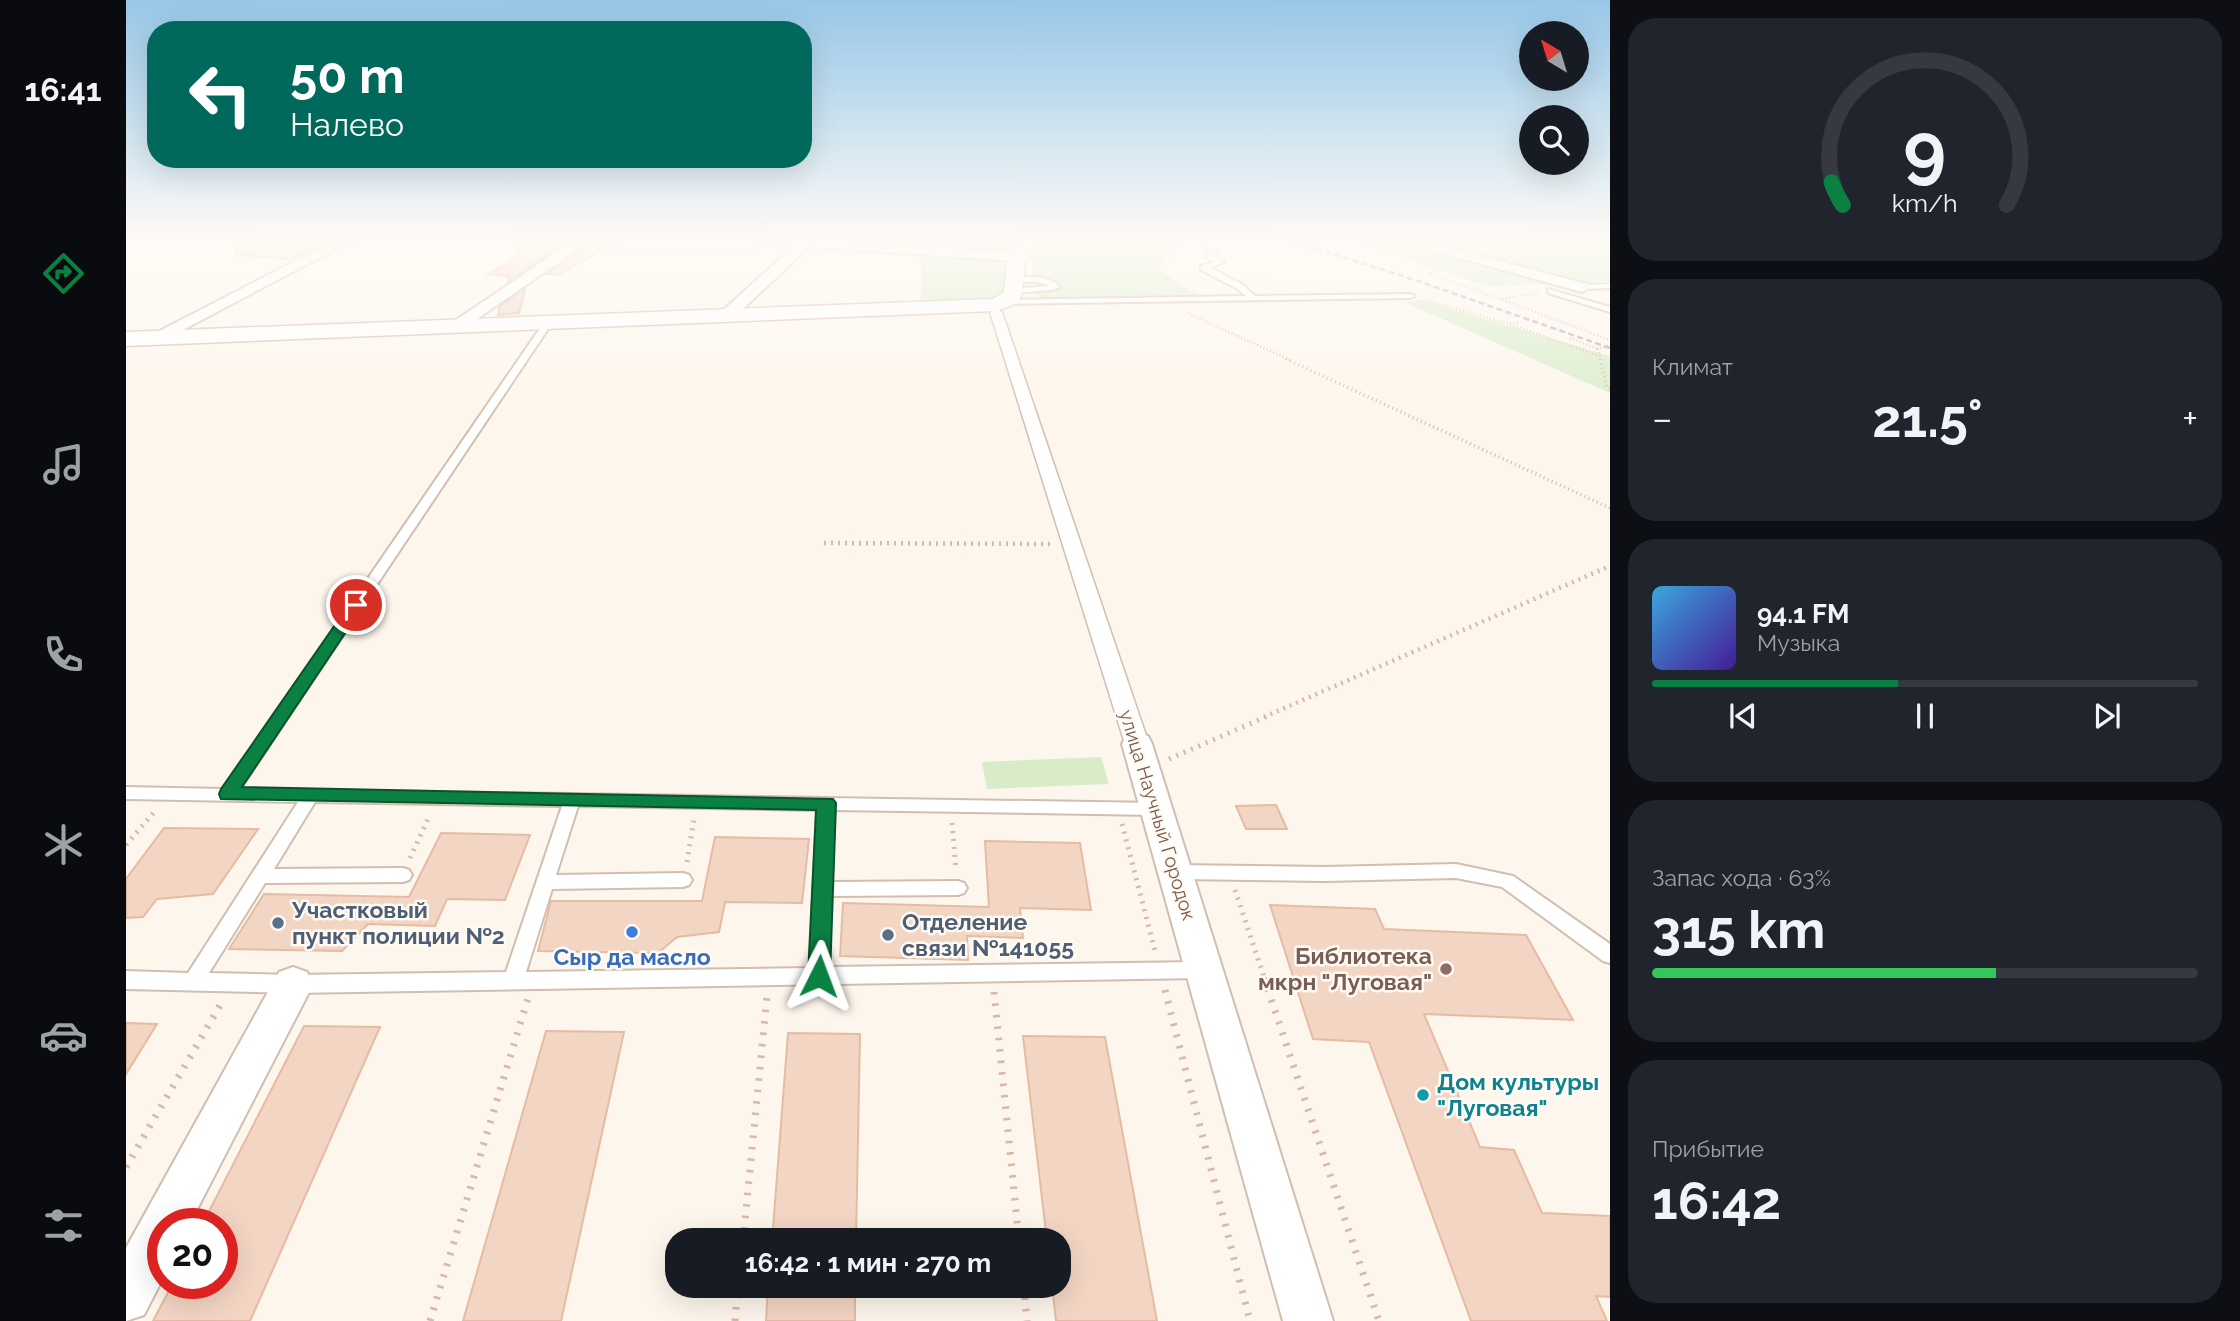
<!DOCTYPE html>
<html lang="ru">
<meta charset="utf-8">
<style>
body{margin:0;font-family:Raleway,sans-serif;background:#20242c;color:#f1f3f6;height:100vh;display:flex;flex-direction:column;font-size:26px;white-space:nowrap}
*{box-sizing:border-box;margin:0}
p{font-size:23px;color:#9ea1a6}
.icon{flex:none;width:38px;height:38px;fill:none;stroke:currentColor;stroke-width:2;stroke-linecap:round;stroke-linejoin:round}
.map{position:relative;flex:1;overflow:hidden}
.details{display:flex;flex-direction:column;gap:18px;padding:18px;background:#0d0f14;width:630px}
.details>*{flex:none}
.hud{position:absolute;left:21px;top:21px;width:665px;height:147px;border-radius:28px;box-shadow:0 7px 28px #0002;background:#00695c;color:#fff;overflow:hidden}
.needle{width:46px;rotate:322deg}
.buttons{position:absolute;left:1393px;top:21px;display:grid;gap:14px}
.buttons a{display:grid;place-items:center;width:70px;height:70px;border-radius:50%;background:#171b24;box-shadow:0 7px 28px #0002;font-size:35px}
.speed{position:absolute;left:21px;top:1208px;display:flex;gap:14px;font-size:35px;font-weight:700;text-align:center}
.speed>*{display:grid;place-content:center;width:91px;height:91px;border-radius:50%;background:#171b24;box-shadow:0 7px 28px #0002;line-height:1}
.speed .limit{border:10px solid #d22;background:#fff;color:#111}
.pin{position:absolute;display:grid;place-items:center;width:60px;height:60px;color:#fff;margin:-30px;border:4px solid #fff;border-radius:50%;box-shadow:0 2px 7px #0007}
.me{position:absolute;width:77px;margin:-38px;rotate:3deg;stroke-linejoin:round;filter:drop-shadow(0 0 5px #0008)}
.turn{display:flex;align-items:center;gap:24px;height:147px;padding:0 28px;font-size:32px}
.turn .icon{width:91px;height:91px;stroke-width:2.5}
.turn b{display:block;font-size:49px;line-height:60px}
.big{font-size:52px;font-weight:700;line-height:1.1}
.details .tile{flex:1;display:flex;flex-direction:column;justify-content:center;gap:10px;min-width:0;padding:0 24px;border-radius:28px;background:#20242c}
.details .dial{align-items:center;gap:0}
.dial svg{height:182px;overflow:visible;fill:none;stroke:#363941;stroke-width:7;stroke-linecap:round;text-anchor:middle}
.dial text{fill:#f1f3f6;stroke:none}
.song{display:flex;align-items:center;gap:21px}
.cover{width:84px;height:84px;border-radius:10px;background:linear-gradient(135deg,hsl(200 70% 55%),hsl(260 70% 35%))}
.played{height:7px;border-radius:4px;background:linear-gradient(90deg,#0b8043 45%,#363941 45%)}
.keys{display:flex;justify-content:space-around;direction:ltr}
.heat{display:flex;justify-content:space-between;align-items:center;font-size:38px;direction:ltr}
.charge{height:10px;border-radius:5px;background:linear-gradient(90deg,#34c759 63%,#363941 0)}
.trip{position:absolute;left:539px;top:1228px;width:406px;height:70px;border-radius:28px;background:#171b24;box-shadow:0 7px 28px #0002;font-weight:700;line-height:70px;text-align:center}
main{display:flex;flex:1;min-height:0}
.menu{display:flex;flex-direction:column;width:126px;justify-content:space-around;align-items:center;background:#090b0e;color:#9ea1a6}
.menu .icon{width:49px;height:49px}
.menu .selected{color:#0b8043}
.menu b{font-size:32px;color:#f1f3f6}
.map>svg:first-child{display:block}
.green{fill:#d8ecc9}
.building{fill:#f3d5c3;stroke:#e6bba3;stroke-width:2}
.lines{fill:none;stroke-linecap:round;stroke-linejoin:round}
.service-casing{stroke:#d1beb0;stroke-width:4}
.pedestrian-casing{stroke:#d1beb0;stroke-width:3}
.minor-casing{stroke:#d1beb0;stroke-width:4}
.tertiary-casing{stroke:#d1beb0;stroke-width:3}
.path-far4{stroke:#d9b8a5;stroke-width:2.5;stroke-dasharray:1 2.5;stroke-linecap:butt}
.path-far3{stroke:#d9b8a5;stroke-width:3.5;stroke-dasharray:1 3.5;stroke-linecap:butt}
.path-far2{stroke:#d9b8a5;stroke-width:4.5;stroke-dasharray:2 5;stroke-linecap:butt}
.path-far1{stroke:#d9b8a5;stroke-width:5;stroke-dasharray:2 6;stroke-linecap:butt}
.path{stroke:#d9b8a5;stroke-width:7;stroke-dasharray:2.5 9;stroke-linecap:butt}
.service{fill:#fff;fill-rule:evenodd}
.pedestrian{fill:#fff;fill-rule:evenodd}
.minor{fill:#fff;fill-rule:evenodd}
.tertiary{fill:#fff;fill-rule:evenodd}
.rail{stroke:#b9a8c9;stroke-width:2.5;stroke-dasharray:6 3.5;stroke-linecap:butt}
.route{fill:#0b8043;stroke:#07532c;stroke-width:2}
.service-dot{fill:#5c6f8a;stroke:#fffaf3;stroke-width:2.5}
.shop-dot{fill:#3f7fe0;stroke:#fffaf3;stroke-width:2.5}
.education-dot{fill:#8d6e63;stroke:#fffaf3;stroke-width:2.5}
.culture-dot{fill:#0f9aa8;stroke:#fffaf3;stroke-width:2.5}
.labels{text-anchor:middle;stroke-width:5;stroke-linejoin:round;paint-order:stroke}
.street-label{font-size:19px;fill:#7a5c4d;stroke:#fffaf3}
.near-service-label{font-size:23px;font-weight:bold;fill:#4e5e75;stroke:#fffaf3;text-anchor:start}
.near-education-label{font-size:23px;font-weight:bold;fill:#785e54;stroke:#fffaf3;text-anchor:end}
.near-shop-label{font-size:23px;font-weight:bold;fill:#366cbe;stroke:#fffaf3}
.near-culture-label{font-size:23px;font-weight:bold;fill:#0d838f;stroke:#fffaf3;text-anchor:start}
</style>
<main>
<nav class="menu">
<b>16:41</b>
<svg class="icon selected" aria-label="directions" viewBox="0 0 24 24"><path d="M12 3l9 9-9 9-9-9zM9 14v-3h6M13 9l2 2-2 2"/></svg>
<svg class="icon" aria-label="music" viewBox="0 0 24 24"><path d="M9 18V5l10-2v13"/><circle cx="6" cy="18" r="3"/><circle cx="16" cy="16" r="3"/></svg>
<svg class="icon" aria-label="phone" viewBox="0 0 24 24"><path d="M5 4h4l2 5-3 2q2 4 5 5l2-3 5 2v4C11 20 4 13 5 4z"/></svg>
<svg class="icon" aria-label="climate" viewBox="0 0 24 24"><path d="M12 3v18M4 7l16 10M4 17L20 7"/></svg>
<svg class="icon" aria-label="car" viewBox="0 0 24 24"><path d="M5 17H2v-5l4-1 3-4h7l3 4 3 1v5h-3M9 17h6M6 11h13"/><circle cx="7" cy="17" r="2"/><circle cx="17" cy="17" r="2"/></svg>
<svg class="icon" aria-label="filters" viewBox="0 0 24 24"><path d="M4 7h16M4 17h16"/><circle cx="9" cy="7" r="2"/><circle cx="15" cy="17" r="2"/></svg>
</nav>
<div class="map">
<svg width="1484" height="1321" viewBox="0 0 1484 1321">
<rect width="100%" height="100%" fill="#fdf6ec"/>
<g class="green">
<polygon points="756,240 890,240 879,258 877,298 795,302 795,254 752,244"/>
<polygon points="923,240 1054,240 1033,270 1077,298 912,298 903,252"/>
<polygon points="1227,240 1484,240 1484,281 1360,286"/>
<polygon points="1295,300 1484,356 1484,393 1278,302"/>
<polygon points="975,757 983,784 861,789 856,762"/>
</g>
<g class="building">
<polygon points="110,240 203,240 164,259 110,255"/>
<polygon points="394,240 412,240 410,247 421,240 444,240 382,282 383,276 362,274 389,259"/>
<polygon points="468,240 492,240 433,275 421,274"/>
<polygon points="399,289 393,313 372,315 374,306"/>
<polygon points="1150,805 1161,829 1120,829 1110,806"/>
<polygon points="38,828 132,829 87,894 31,899 17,917 0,918 0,879"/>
<polygon points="315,833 404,835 379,900 321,899 309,926 242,924 216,951 103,949 138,894 283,897"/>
<polygon points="589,837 683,839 676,903 599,902 593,932 551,937 532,953 412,951 425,901 576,901"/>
<polygon points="859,841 954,843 965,910 894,908 897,938 841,936 842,960 714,956 717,903 863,907"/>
<polygon points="1144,905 1249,909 1258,929 1400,935 1447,1020 1298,1014 1354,1147 1388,1150 1416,1213 1484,1216 1484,1297 1470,1296 1481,1321 1345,1321 1243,1042 1187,1039"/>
<polygon points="0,1023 31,1024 0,1074"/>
<polygon points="178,1026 254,1027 124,1321 27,1321 47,1283 96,1283 96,1223 77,1223"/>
<polygon points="420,1031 498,1032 435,1321 337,1321"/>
<polygon points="662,1033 734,1034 730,1241 646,1241"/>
<polygon points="897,1036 979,1037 1031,1321 930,1321 926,1286 933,1286 933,1241 921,1241"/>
<polygon points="642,1286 729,1286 729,1321 640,1321"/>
</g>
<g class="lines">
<defs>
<g id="service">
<polygon points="1080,249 1091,253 1089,257 1098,262 1084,268 1116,284 1129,296 1285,294 1289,296 1285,298 880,304 876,302 880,300 1120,296 1110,288 1075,270 1075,266 1088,262 1080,257 1084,254 1080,251"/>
<path d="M886,278c16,-1 36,-4 48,9l-9,3 -37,3h-3v-4l39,-3 -12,-4h-26z"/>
<polygon points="1484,284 1484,288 1456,289 1452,287 1456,285"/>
<polygon points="1422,289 1484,307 1484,312 1422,293"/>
<path d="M419,321l7,2 -312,466 916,14 6,2 2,4 -2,4 -6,2 -322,-5 -2,72 126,-1 6,2 3,5 -3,5 -6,2 -127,1 -2,71 373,-5 7,2 3,6 -3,6 -7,2 -909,15 -167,-4v-18l62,2 110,-171 -172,-3v-12l97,2zM189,802l247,4 -56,166 -213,3 -84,-2 56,-90 138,-1 6,-2 3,-5 -3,-5 -6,-2 -129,1zM452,806l239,4 -7,158 -284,4 26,-83 131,-2 6,-2 3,-5 -3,-5 -6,-2 -127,2z"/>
<polygon points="1330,864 1387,876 1484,944 1484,963 1477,961 1376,887 1330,878 1199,881 1050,879 1044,877 1041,872 1044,867 1050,865 1199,867"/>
</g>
<polygon id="pedestrian" points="870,308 876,312 1023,744 1019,750 1011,752 1003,750 999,744 864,312"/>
<g id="minor">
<polygon points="210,240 227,240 36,341 24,341 22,337"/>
<polygon points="449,240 465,240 335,330 323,330 321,326"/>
<polygon points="632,240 706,240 893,253 900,257 893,261 683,247 605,320 593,320 591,317 593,314 668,246 638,244"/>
<polygon points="1269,240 1293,240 1461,284 1464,287 1456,292"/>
<polygon points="1011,733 1022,736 1026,744 1207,1321 1157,1321 996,744 1000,736"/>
<polygon points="167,967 181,972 187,984 181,996 64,1223 37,1223 37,1278 18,1315 0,1321 0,1248 153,972"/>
</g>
<path id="tertiary" d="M896,240h18c-5,7 -13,16 -15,24 -5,31 5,39 -32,47l-867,35v-14l867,-33 11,-7 3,-31z"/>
</defs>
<use href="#service" class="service-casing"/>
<use href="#pedestrian" class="pedestrian-casing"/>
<use href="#minor" class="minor-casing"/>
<use href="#tertiary" class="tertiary-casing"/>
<g class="path-far4">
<polyline points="1369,248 1388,240"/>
<polyline points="1322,266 1302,274 1375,299"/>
<polyline points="1412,293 1375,299 1484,340"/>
<polyline points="1300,300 1383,324 1474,356"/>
<polyline points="1061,313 1164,360"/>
<polyline points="1384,324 1394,322"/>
<polyline points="1444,338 1472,349"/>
<polyline points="1475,360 1472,349 1484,345"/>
</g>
<g class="path-far3">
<polyline points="1160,359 1484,508"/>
<polyline points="1474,359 1481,388 1484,389"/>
</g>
<g class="path-far2">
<polyline points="698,543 925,544"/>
<polyline points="1138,717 1484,566"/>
</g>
<g class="path-far1">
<polyline points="1043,759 1142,716"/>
<polyline points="826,823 830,870"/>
<polyline points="996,824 1029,951"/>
<polyline points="0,845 29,811"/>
<polyline points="284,858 304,815"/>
<polyline points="561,862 568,819"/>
<polyline points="1109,890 1139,980"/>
</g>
<g class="path">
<polyline points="1138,978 1253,1321"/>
<polyline points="1039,990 1124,1321"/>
<polyline points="868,992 893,1241"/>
<polyline points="0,1167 96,1002"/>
<polyline points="617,1241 641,996"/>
<polyline points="898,1286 901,1321"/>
<polyline points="304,1321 402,998"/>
<polyline points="609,1321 612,1286"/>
</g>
<use href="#service" class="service"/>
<use href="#pedestrian" class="pedestrian"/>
<use href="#minor" class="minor"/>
<use href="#tertiary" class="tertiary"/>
<polyline class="rail" points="1163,240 1292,281 1484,348"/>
</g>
<linearGradient id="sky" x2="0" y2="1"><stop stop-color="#97c7e8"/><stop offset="0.56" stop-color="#fefbf6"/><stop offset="1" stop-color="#fefbf6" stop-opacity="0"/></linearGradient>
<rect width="1484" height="425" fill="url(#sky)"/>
<polygon class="route" points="230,600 238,605 116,787 707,799 710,803 704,976 700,983 693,986 685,983 682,976 690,810 95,799 93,794 95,789 225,602"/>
<g class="service-dot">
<circle cx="152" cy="923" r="7"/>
<circle cx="762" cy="935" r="7"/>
</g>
<circle class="shop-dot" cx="506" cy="932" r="7"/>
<circle class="education-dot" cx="1320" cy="969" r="7"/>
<circle class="culture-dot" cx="1297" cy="1095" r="7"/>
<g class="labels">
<g class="street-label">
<text transform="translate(1032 815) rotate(73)" y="7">улица Научный Городок</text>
</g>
<g class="near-service-label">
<text x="166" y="918">Участковый<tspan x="166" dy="26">пункт полиции №2</tspan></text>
<text x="776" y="930">Отделение<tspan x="776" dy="26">связи №141055</tspan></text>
</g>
<g class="near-education-label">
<text x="1306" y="964">Библиотека<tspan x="1306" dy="26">мкрн "Луговая"</tspan></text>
</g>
<g class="near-shop-label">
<text x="506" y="965">Сыр да масло</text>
</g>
<g class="near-culture-label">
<text x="1311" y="1090">Дом культуры<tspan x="1311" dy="26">"Луговая"</tspan></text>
</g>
</g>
</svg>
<div class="buttons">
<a><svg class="needle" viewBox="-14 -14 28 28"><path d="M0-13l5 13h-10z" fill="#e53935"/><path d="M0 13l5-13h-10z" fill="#9ea1a6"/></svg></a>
<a><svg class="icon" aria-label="search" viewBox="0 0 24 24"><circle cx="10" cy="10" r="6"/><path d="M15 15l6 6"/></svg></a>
</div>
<div class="speed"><div class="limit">20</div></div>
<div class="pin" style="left:230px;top:605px;background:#d93025"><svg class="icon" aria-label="arrive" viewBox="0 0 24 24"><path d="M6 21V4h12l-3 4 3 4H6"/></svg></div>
<svg class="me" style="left:693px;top:976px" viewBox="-20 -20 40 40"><path d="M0-17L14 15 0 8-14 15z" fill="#0b8043" stroke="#fff" stroke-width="4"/></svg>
<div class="trip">16:42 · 1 мин · 270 m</div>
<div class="hud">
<div class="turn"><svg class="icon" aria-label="left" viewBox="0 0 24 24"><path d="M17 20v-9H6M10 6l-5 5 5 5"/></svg><div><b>50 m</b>Налево</div></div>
</div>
</div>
<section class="details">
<div class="tile dial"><svg viewBox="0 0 100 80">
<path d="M14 69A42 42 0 1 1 86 69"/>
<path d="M14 69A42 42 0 0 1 9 59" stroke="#0b8043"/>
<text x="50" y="56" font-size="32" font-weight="700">9</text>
<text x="50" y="72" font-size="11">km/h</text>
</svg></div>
<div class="tile"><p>Климат</p>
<div class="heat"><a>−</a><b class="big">21.5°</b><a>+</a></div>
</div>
<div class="tile">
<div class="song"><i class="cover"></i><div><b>94.1 FM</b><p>Музыка</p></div></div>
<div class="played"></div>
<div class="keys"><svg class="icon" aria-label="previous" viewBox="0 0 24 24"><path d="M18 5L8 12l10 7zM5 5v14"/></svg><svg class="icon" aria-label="pause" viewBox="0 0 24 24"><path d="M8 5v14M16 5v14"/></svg><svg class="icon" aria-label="next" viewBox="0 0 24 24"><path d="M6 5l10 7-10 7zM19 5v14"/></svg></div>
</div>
<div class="tile"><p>Запас хода · 63%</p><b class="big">315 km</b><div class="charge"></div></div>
<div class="tile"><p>Прибытие</p><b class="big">16:42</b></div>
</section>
</main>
